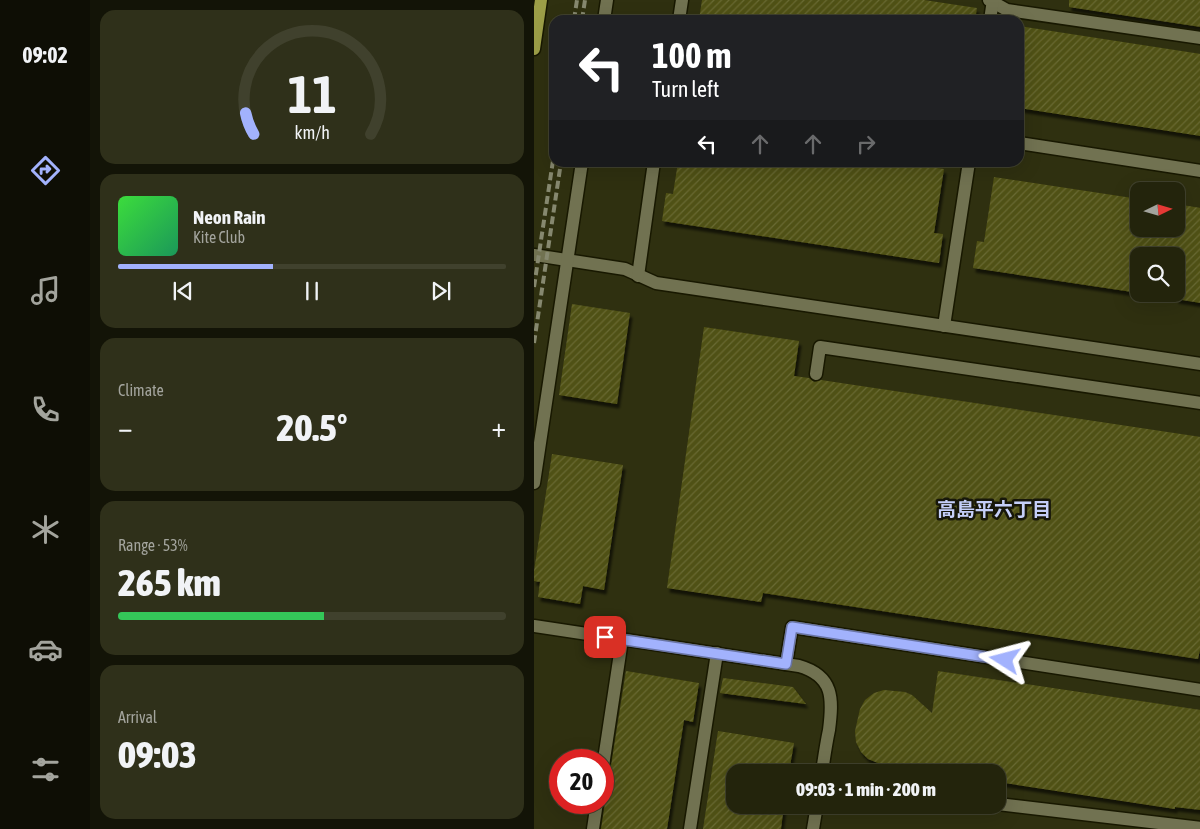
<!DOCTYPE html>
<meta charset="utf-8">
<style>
body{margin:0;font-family:"Asap Condensed","Noto Sans JP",sans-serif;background:#2f301a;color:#f1f3f6;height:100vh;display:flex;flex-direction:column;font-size:19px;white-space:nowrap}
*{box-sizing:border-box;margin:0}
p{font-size:16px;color:#a3a49d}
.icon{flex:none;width:28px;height:28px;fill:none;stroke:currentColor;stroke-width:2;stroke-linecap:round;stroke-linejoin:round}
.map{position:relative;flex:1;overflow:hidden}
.drawer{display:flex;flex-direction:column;gap:10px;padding:10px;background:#131407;width:444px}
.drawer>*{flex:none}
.top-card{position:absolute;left:15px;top:15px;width:475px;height:152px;border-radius:15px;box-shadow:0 5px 20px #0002,0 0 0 1px #40412d;background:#202124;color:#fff;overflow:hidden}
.needle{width:32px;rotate:85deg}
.fabs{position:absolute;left:596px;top:182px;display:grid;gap:10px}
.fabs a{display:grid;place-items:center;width:55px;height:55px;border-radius:10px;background:#23240c;box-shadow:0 5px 20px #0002,0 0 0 1px #40412d;font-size:25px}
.speed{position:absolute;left:15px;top:749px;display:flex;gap:10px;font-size:25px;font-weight:700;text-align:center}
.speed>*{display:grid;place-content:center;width:65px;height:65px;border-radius:50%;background:#23240c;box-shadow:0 5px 20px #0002,0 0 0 1px #40412d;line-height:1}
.speed .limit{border:8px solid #d22;background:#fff;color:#111}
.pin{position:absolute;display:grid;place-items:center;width:42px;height:42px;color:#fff;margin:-21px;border-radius:10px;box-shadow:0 2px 8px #0006}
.me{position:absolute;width:55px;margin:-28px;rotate:279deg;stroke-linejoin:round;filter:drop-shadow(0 0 4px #0008)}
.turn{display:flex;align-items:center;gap:18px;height:105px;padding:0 20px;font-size:22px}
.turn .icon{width:65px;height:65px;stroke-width:2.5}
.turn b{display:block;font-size:35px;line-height:42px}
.lanes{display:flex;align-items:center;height:48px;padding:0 20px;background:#0003;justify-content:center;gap:25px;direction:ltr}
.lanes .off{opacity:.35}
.big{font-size:38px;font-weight:800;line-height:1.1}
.drawer .widget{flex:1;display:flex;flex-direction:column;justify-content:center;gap:8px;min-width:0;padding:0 18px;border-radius:15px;background:#2f301a}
.drawer .dial{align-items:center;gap:0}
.dial svg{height:130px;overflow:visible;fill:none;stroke:#40412d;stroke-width:7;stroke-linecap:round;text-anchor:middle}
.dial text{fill:#f1f3f6;stroke:none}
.song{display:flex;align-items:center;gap:15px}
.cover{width:60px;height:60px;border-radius:8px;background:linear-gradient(135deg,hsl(120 70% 55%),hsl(150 70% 35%))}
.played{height:5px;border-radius:2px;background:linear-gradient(90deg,#a2b2fd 40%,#40412d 40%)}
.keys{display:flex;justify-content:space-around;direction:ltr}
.heat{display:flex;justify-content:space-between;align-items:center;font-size:28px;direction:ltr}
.charge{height:8px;border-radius:4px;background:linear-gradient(90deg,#34c759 53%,#40412d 0)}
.trip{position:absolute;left:192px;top:764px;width:280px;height:50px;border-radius:15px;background:#23240c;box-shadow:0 5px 20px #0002,0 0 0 1px #40412d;font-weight:800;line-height:50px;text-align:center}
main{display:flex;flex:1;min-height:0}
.dock{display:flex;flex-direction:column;width:90px;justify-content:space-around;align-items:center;background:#0e0e05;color:#a3a49d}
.dock .icon{width:35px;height:35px}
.dock .selected{color:#a2b2fd}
.dock b{font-size:22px;color:#f1f3f6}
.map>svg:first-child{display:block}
.building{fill:url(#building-hatch);filter:url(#shadow)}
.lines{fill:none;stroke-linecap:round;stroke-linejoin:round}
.minor-casing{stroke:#181800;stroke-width:15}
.major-casing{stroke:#181800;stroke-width:15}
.minor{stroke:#717251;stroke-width:12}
.major{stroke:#9c9e47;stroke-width:12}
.rail{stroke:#86886f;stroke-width:4;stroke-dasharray:8 4;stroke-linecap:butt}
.route-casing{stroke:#6974a4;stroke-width:12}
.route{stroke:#a2b2fd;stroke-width:9}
.labels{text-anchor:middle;stroke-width:5;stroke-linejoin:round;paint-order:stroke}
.neighbourhood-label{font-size:19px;font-weight:bold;fill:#c5cff9;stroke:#17170a}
</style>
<main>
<nav class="dock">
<b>09:02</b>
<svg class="icon selected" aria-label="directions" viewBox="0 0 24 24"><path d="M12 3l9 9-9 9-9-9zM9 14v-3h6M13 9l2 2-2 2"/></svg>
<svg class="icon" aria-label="music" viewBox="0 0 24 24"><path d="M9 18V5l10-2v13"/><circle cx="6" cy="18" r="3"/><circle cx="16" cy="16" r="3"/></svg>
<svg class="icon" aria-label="phone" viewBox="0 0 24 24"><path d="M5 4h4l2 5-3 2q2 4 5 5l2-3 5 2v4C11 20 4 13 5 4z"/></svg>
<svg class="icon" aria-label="climate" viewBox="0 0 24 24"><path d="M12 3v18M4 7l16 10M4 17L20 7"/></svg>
<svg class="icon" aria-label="car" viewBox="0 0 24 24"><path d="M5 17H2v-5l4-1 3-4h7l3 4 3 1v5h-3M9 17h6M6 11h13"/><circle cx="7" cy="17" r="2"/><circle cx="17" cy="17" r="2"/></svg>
<svg class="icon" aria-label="filters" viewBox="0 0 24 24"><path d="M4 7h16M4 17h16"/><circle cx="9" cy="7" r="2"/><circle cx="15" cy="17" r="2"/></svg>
</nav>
<section class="drawer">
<div class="widget dial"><svg viewBox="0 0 100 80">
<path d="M14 69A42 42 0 1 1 86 69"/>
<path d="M14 69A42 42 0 0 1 9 56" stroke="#a2b2fd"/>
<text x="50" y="56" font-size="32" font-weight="700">11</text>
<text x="50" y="72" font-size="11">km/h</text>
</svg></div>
<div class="widget">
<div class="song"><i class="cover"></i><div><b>Neon Rain</b><p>Kite Club</p></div></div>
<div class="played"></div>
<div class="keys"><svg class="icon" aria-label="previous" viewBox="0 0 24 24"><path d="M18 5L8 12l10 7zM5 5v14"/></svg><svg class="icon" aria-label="pause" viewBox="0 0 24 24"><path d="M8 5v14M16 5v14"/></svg><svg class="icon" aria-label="next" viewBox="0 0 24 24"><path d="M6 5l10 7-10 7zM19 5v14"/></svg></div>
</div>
<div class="widget"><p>Climate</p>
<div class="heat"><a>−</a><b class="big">20.5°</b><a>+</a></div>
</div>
<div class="widget"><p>Range · 53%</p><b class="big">265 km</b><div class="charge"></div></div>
<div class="widget"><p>Arrival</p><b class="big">09:03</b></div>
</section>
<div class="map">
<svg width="667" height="829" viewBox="0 0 667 829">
<defs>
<pattern id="building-hatch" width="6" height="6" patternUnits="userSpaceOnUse" patternTransform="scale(1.25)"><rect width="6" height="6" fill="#505113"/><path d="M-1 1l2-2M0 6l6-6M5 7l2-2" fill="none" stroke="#686934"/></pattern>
<filter id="shadow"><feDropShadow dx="2.5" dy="4.5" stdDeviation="1" flood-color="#0009"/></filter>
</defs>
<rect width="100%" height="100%" fill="#2f3010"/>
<g class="building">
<polygon points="168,0 390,0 443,8 441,20 165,20"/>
<polygon points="535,0 667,0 667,27 535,7"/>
<polygon points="485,26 667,54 667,136 485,108"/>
<polygon points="144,162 365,162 410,169 400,233 409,234 405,263 128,221 132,193 139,194"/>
<polygon points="460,177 605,199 605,229 642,229 642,204 667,208 667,303 642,299 642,256 605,256 605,293 439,268 443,241 450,242"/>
<polygon points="38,304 96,313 83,404 25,395"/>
<polygon points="170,327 265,341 260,376 275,378 280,382 287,380 667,437 667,645 664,659 229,593 227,602 133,588"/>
<polygon points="18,454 89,465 70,590 49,586 46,604 4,597 6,582 0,581 0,571"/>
<polygon points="92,671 165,683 159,722 150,720 133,829 67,829"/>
<polygon points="404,671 667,710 667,810 641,807 641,809 464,782 464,772 397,772 344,763 334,759 327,752 322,742 321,731 326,709 331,700 340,693 350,690 371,692 378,695 398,713"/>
<polygon points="189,678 259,687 272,704 186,693"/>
<polygon points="184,731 260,743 255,772 201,772 201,805 250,805 247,829 169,829"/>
</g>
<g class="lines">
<defs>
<g id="minor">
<polyline points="455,0 473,10 667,38"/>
<polyline points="70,20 73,0"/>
<polyline points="145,20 148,0"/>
<polyline points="456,20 459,0"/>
<polyline points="485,143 667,171"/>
<polyline points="0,255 91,269 122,283 667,364"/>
<polyline points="104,276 120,162"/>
<polyline points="410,326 435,162"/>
<polyline points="282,374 286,347 667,403"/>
<polyline points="0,483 48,162"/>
<path d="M0,626l265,40c35,10 34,33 30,64 -3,14 -5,28 -7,42"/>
<polyline points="252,664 258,627 667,690"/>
<polyline points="69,766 88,640"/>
<polyline points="464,804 667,828"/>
<polyline points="59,829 63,802"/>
<polyline points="156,829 183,653"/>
<polyline points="279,829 283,805"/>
</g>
<polyline id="major" points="0,49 7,0"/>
</defs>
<use href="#minor" class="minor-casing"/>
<use href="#major" class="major-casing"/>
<use href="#minor" class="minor"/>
<use href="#major" class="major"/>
<g class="rail">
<polyline points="40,20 43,0"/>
<polyline points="48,20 51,0"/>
<polyline points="0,287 20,154"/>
<polyline points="0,343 27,162"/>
</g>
</g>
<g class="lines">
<defs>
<polyline id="route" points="71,637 252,664 258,627 471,660"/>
</defs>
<use href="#route" class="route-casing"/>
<use href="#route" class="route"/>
</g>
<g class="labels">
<g class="neighbourhood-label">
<text x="460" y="516">高島平六丁目</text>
</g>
</g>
</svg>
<div class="fabs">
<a><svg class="needle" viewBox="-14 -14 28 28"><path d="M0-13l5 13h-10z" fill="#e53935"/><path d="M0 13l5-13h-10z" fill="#a3a49d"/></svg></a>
<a><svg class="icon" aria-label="search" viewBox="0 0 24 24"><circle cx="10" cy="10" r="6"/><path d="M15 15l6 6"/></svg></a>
</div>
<div class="speed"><div class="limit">20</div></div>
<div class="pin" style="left:71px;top:637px;background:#d93025"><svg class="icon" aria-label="arrive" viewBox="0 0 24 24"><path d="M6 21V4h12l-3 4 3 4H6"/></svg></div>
<svg class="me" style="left:471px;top:660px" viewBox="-20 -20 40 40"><path d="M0-17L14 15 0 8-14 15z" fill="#a2b2fd" stroke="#fff" stroke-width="4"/></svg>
<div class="trip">09:03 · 1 min · 200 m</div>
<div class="top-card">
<div class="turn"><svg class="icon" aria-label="left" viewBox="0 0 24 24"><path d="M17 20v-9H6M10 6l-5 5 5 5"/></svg><div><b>100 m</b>Turn left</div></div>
<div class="lanes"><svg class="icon" aria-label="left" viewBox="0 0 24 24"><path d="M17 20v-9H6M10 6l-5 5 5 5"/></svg><svg class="icon off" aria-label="ahead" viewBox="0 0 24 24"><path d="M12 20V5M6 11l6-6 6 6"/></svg><svg class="icon off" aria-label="ahead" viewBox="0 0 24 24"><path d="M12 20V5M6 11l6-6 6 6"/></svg><svg class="icon off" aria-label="right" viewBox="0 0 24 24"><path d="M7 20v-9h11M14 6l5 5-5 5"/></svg></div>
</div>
</div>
</main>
